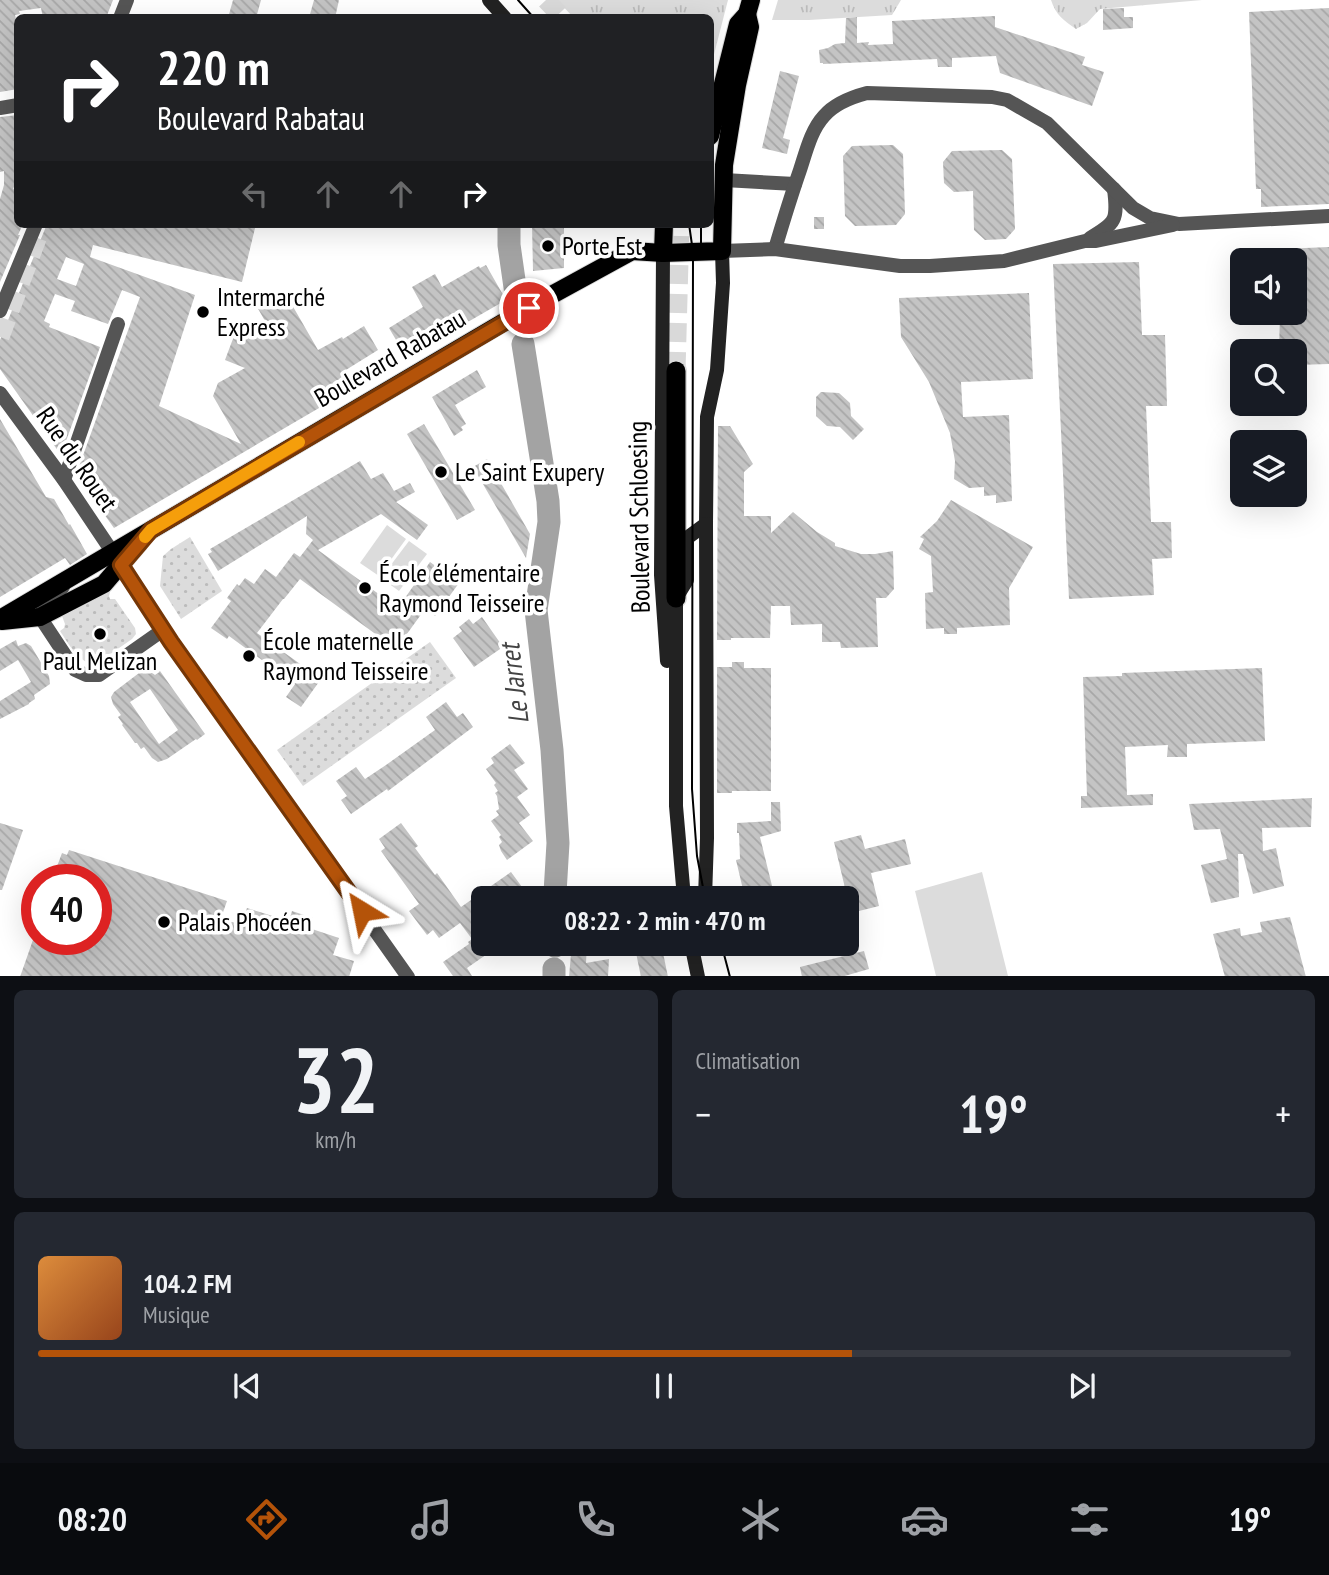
<!DOCTYPE html>
<html lang="fr">
<meta charset="utf-8">
<style>
body{margin:0;font-family:"PT Sans Narrow",sans-serif;background:#242831;color:#f1f3f6;height:100vh;display:flex;flex-direction:column;font-size:26px;white-space:nowrap}
*{box-sizing:border-box;margin:0}
p{font-size:23px;color:#9ea1a6}
.icon{flex:none;width:38px;height:38px;fill:none;stroke:currentColor;stroke-width:2;stroke-linecap:round;stroke-linejoin:round}
.map{position:relative;height:976px;overflow:hidden}
.details{display:flex;flex-direction:column;gap:14px;padding:14px;background:#0d0f14;flex:1}
.details>*{flex:none}
.top-card{position:absolute;left:14px;top:14px;width:700px;height:214px;border-radius:10px;box-shadow:0 7px 28px #0002;background:#202124;color:#fff;overflow:hidden}
.controls{position:absolute;left:1230px;top:248px;display:grid;gap:14px}
.controls a{display:grid;place-items:center;width:77px;height:77px;border-radius:10px;background:#171b24;box-shadow:0 7px 28px #0002;font-size:35px}
.speed{position:absolute;left:21px;top:864px;display:flex;gap:14px;font-size:35px;font-weight:700;text-align:center}
.speed>*{display:grid;place-content:center;width:91px;height:91px;border-radius:50%;background:#171b24;box-shadow:0 7px 28px #0002;line-height:1}
.speed .limit{border:10px solid #d22;background:#fff;color:#111}
.pin{position:absolute;display:grid;place-items:center;width:60px;height:60px;color:#fff;margin:-30px;border:4px solid #fff;border-radius:50%;box-shadow:0 2px 7px #0007}
.me{position:absolute;width:77px;margin:-38px;rotate:325deg;stroke-linejoin:round;filter:drop-shadow(0 0 5px #0008)}
.turn{display:flex;align-items:center;gap:24px;height:147px;padding:0 28px;font-size:32px}
.turn .icon{width:91px;height:91px;stroke-width:2.5}
.turn b{display:block;font-size:49px;line-height:60px}
.lanes{display:flex;align-items:center;height:66px;padding:0 28px;background:#0003;justify-content:center;gap:35px;direction:ltr}
.lanes .off{opacity:.35}
.big{font-size:52px;font-weight:600;line-height:1.1}
.details .widget{flex:1;display:flex;flex-direction:column;justify-content:center;gap:10px;min-width:0;padding:0 24px;border-radius:10px;background:#242831}
.details .dial{align-items:center;gap:0}
.dial b{font-size:91px;line-height:1}
.song{display:flex;align-items:center;gap:21px}
.cover{width:84px;height:84px;border-radius:10px;background:linear-gradient(135deg,hsl(30 70% 55%),hsl(20 70% 35%))}
.played{height:7px;border-radius:4px;background:linear-gradient(90deg,#b45309 65%,#363941 65%)}
.keys{display:flex;justify-content:space-around;direction:ltr}
.heat{display:flex;justify-content:space-between;align-items:center;font-size:38px;direction:ltr}
.details .tiles{flex:1;display:grid;gap:14px;grid-template-columns:1fr 1fr}
.widget:last-child{grid-column:span 2}
.trip{position:absolute;left:471px;top:886px;width:388px;height:70px;border-radius:10px;background:#171b24;box-shadow:0 7px 28px #0002;font-weight:600;line-height:70px;text-align:center}
.tab-bar{display:flex;height:112px;justify-content:space-around;align-items:center;background:#090b0e;color:#9ea1a6}
.tab-bar .icon{width:49px;height:49px}
.tab-bar .current{color:#b45309}
.tab-bar b{font-size:32px;color:#f1f3f6}
.map>svg:first-child{display:block}
.grass{fill:url(#grass-tufts)}
.garden{fill:url(#garden-dots)}
.pitch{fill:#dcdcdc}
.lines{fill:none;stroke-linecap:round;stroke-linejoin:round}
.river{stroke:#a3a3a3;stroke-width:23}
.building{fill:url(#building-back-hatch);fill-rule:evenodd}
.trunk-tunnel{stroke:#d9d9d9;stroke-width:19;stroke-dasharray:19 10;stroke-linecap:butt}
.primary-casing{stroke:#dbdbdb;stroke-width:20}
.trunk-casing{stroke:#dbdbdb;stroke-width:22}
.minor{stroke:#555;stroke-width:14}
.tertiary{stroke:#555;stroke-width:14}
.secondary{stroke:#222;stroke-width:14}
.primary{stroke:#000;stroke-width:18}
.trunk{stroke:#000;stroke-width:19}
.tram{stroke:#000;stroke-width:2}
.route-casing{stroke:#753606;stroke-width:18}
.route{stroke:#b45309;stroke-width:12}
.slow{stroke:#f59e0b;stroke-width:12}
.poi-dot{fill:#000;stroke:#fff;stroke-width:2.5}
.labels{text-anchor:middle;stroke-width:7;stroke-linejoin:round;paint-order:stroke}
.poi-label{font-size:26px;fill:#000;stroke:#fff;text-anchor:start}
.street-label{font-size:26px;fill:#000;stroke:#fff}
.water-label{font-size:28px;font-style:italic;fill:#444;stroke:#fff}
</style>
<div class="map">
<svg width="1329" height="977" viewBox="0 0 1329 977">
<defs>
<pattern id="grass-tufts" width="24" height="20" patternUnits="userSpaceOnUse" patternTransform="scale(1.75)"><rect width="24" height="20" fill="#dcdcdc"/><path d="M3 7l-1-3M5 7V3M7 7l1-3M15 17l-1-3M17 17v-4M19 17l1-3" fill="none" stroke="#bbb"/></pattern>
<pattern id="garden-dots" width="8" height="8" patternUnits="userSpaceOnUse" patternTransform="scale(1.75)"><rect width="8" height="8" fill="#dcdcdc"/><path d="M2 2h.1M6 6h.1" fill="none" stroke="#bbb" stroke-width="1.8" stroke-linecap="round"/></pattern>
<pattern id="building-back-hatch" width="6" height="6" patternUnits="userSpaceOnUse" patternTransform="scale(1.75)"><rect width="6" height="6" fill="#c4c4c4"/><path d="M-1 5l2 2M0 0l6 6M5-1l2 2" fill="none" stroke="#a7a7a7"/></pattern>
</defs>
<rect width="100%" height="100%" fill="#fff"/>
<g class="grass">
<polygon points="557,0 728,0 711,66 710,18 573,17"/>
<polygon points="778,0 901,0 892,15 809,20 772,20"/>
<path d="M1051,0h151l-102,9 -13,14 -11,6c-13,-9 -20,-14 -25,-29z"/>
</g>
<g class="garden">
<polygon points="190,537 222,591 181,619 160,586 163,556 171,549"/>
<path d="M108,591l2,1 -1,4 1,3h5l20,29 1,6 -4,5 -33,23 -9,2c-14,-6 -22,-21 -30,-33l4,-3 1,-4 -3,-8z"/>
<polygon points="430,642 456,678 303,786 277,750"/>
</g>
<g class="pitch">
<polygon points="387,525 406,539 379,576 360,563"/>
<polygon points="409,541 427,554 399,591 381,578"/>
<polygon points="982,872 1008,976 936,976 915,891"/>
</g>
<g class="lines">
<g class="river">
<polyline points="509,224 509,245 516,294"/>
<polyline points="523,344 548,501 549,522 536,610 552,750 558,843 555,893"/>
<polyline points="555,946 555,943"/>
<polyline points="554,977 554,969"/>
</g>
</g>
<g class="building">
<polygon points="0,0 113,0 106,18 43,18 41,8 19,11 20,14 15,15 18,29 18,89 0,92"/>
<polygon points="233,0 261,0 256,18 228,18"/>
<polygon points="314,0 339,0 335,18 309,18"/>
<polygon points="1124,8 1124,17 1133,17 1133,28 1103,30 1103,9"/>
<polygon points="1329,8 1329,204 1261,207 1261,189 1256,189 1249,12"/>
<polygon points="995,16 995,27 1085,57 1082,65 1104,72 1092,106 1000,73 996,56 952,58 952,67 938,67 937,59 823,64 823,63 820,63 819,50 828,48 835,44 845,43 846,18 857,17 857,43 869,42 868,45 893,44 892,21"/>
<polygon points="780,71 799,76 783,138 790,140 787,154 762,148"/>
<polygon points="18,115 18,177 13,189 18,191 18,224 23,224 18,235 20,235 0,282 0,199 4,185 4,171 0,172 0,117"/>
<polygon points="893,145 903,154 905,214 896,225 855,226 845,216 843,156 852,146"/>
<polygon points="1002,150 1012,159 1015,229 1006,239 985,240 974,230 973,191 954,192 944,183 943,162 952,151"/>
<rect x="814" y="217" width="10" height="12"/>
<path d="M47,224h209l-14,58 -149,-37 -3,12 105,38 -36,111 82,38 -28,-48 5,-13 27,-15 -20,-8 15,-40 32,13 -15,-26 27,-16 34,59 24,-13 1,2 21,-13 14,24 -37,23 8,14 -7,4 1,3 -229,134 -38,-53 64,-178 -18,-7 -14,34 -37,-13 4,-10 -20,-7 -11,27 6,3 -1,3 51,20 -39,108 -61,-86v-29zM66,257l18,7 -8,22 -19,-7z"/>
<polygon points="532,224 564,224 564,268 533,271"/>
<polygon points="1329,247 1329,364 1295,365 1295,352 1279,352 1280,313 1295,313 1295,261 1282,261 1282,249"/>
<polygon points="1139,262 1142,335 1165,335 1167,406 1146,406 1151,522 1171,522 1172,558 1152,559 1154,595 1069,599 1053,264"/>
<polygon points="486,265 506,300 440,338 433,325 399,345 389,328 423,307 412,287 435,274 442,287 479,266 480,268"/>
<polygon points="1029,293 1033,379 961,382 963,417 1009,415 1012,501 996,503 996,495 984,496 984,487 969,488 954,479 955,461 950,433 929,382 901,337 899,298"/>
<polygon points="477,370 486,387 455,405 466,424 461,427 463,430 454,436 432,397"/>
<polygon points="821,392 839,393 850,403 851,416 864,429 853,440 840,427 827,426 816,416 816,397"/>
<polygon points="0,419 46,497 54,499 69,525 70,524 87,554 70,565 65,558 0,597"/>
<polygon points="424,424 475,510 457,520 407,434"/>
<polygon points="718,426 730,426 753,464 744,472 744,516 771,516 771,533 793,512 817,532 835,543 835,546 861,554 875,554 893,551 894,589 886,598 876,598 878,647 841,648 840,642 822,642 822,624 791,625 790,606 771,606 770,638 731,638 731,640 717,640"/>
<polygon points="487,459 530,534 526,558 473,467"/>
<polygon points="360,461 371,479 383,473 394,491 410,483 415,492 396,502 428,525 417,540 381,514 318,550 398,608 430,562 459,583 435,616 425,609 396,649 300,579 284,599 283,599 257,633 321,679 301,707 286,697 295,684 229,636 227,639 211,628 231,601 227,598 237,584 239,586 245,578 254,584 265,569 276,577 294,553 300,557 313,540 306,534 307,516 218,571 208,554 212,552 210,549"/>
<polygon points="951,500 1033,547 1009,588 1010,625 957,628 957,634 944,634 944,628 926,629 925,593 933,592 931,556 919,549 924,539 920,537 937,521"/>
<polygon points="482,617 503,647 474,667 453,638 462,631 459,627 469,619 473,624"/>
<polygon points="16,640 18,646 26,643 31,646 49,676 50,684 34,695 35,699 29,703 29,704 0,719 0,701 31,682 18,660 0,671 0,649"/>
<polygon points="732,662 744,662 744,668 771,668 771,791 732,791 732,793 717,793 717,667 732,667"/>
<polygon points="1262,668 1265,741 1187,744 1187,757 1167,757 1168,745 1125,747 1127,795 1153,794 1153,805 1081,808 1081,796 1087,796 1083,677 1122,676 1122,673"/>
<path d="M143,670l1,2 5,-2 6,5 5,-4 45,63 -8,6 -1,-1 -29,20 -9,3 -6,-4 -8,-11 -3,2 -4,-6h-2l-13,-18 1,-1 -5,-7 3,-2 -8,-11 -2,-7 3,-5zM150,689l28,41 -19,14 -29,-42z"/>
<polygon points="446,702 457,717 463,713 473,727 388,791 387,789 351,814 341,800 347,796 336,781 356,767 365,779 386,765 435,730 426,717"/>
<polygon points="510,744 525,763 514,770 528,789 517,797 530,815 519,823 533,841 507,860 501,851 499,845 502,842 499,837 501,835 491,821 499,815 496,811 499,809 497,796 495,793 498,791 494,785 496,783 486,769 494,763 491,758"/>
<polygon points="1312,798 1311,827 1262,828 1263,851 1276,848 1284,886 1253,894 1243,854 1238,854 1239,897 1211,903 1201,865 1227,859 1220,829 1194,830 1189,804"/>
<polygon points="771,802 780,802 781,831 760,837 775,898 745,898 736,860 740,859 739,833 737,833 737,823 771,821"/>
<polygon points="0,823 23,830 2,890 0,890"/>
<polygon points="401,823 418,846 415,848 435,875 437,873 461,907 511,872 522,887 507,898 483,898 483,943 503,943 467,968 472,976 453,976 443,962 469,944 468,942 472,939 460,923 439,938 433,930 427,935 409,911 419,904 381,851 385,848 379,839"/>
<polygon points="861,835 865,849 905,839 911,864 871,873 879,906 851,913 834,842"/>
<polygon points="69,850 227,901 221,918 241,925 247,908 289,921 292,911 313,918 306,927 339,938 333,955 354,961 349,977 20,977 34,937 37,938 37,940 96,940 96,880 52,880 62,853 67,855"/>
<polygon points="1290,917 1306,977 1225,977 1213,934 1240,928 1241,936 1262,932 1260,922"/>
<polygon points="572,943 587,943 586,963 609,959 608,977 569,977"/>
<polygon points="634,943 661,943 668,977 641,977"/>
<polygon points="864,951 869,969 841,977 802,977 800,967"/>
</g>
<g class="lines">
<g class="trunk-tunnel">
<polyline points="546,0 563,18"/>
<polyline points="0,337 38,236"/>
<polyline points="676,371 680,224"/>
</g>
<defs>
<g id="primary">
<polyline points="710,136 738,24 747,14 751,0"/>
<polyline points="663,253 664,224"/>
<polyline points="0,619 526,309 632,251 663,253 722,251 724,165 737,85 750,27 747,14"/>
<polyline points="2,621 40,617 104,584 139,543"/>
</g>
<polyline id="trunk" points="676,371 676,598"/>
</defs>
<use href="#primary" class="primary-casing"/>
<use href="#trunk" class="trunk-casing"/>
<g class="minor">
<polyline points="120,18 127,0"/>
<polyline points="0,108 18,105"/>
<polyline points="724,180 795,184"/>
<path d="M1090,238c26,-15 28,-18 24,-49"/>
<path d="M775,249c8,-27 16,-53 25,-79 6,-18 11,-40 24,-54 11,-13 28,-19 43,-23l125,4 15,3 40,23 86,85 17,10 29,6 150,-8"/>
<polyline points="722,251 775,249 900,266 930,266 1004,261 1085,241 1096,241 1173,225"/>
<polyline points="0,311 36,224"/>
<polyline points="0,393 64,480 113,553"/>
<polyline points="64,480 118,324"/>
<polyline points="63,587 44,607 40,617 75,670 86,675 99,675 163,630"/>
</g>
<polyline class="tertiary" points="117,558 171,642 408,977"/>
<g class="secondary">
<polyline points="489,0 505,18"/>
<polyline points="663,253 661,575 667,661"/>
<polyline points="684,898 676,806 676,598 687,580 687,538 706,524 707,417 717,370 723,283 722,251"/>
<polyline points="705,898 707,838 706,524"/>
<polyline points="691,943 698,977"/>
</g>
<use href="#primary" class="primary"/>
<use href="#trunk" class="trunk"/>
<g class="tram">
<polyline points="518,0 534,18"/>
<polyline points="689,224 693,252 692,789 697,856 705,898"/>
<polyline points="701,255 701,224"/>
<polyline points="721,943 730,977"/>
</g>
</g>
<g class="lines">
<defs>
<polyline id="route" points="362,911 171,642 121,565 151,530 529,308"/>
</defs>
<use href="#route" class="route-casing"/>
<use href="#route" class="route"/>
<polyline class="slow" points="145,537 151,530 299,442"/>
</g>
<g class="poi-dot">
<circle cx="548" cy="246" r="7"/>
<circle cx="203" cy="312" r="7"/>
<circle cx="441" cy="472" r="7"/>
<circle cx="365" cy="588" r="7"/>
<circle cx="100" cy="634" r="7"/>
<circle cx="249" cy="656" r="7"/>
<circle cx="164" cy="922" r="7"/>
</g>
<g class="labels">
<g class="poi-label">
<text x="562" y="255">Porte Est</text>
<text x="217" y="306">Intermarché<tspan x="217" dy="30">Express</tspan></text>
<text x="455" y="481">Le Saint Exupery</text>
<text x="379" y="582">École élémentaire<tspan x="379" dy="30">Raymond Teisseire</tspan></text>
<text x="263" y="650">École maternelle<tspan x="263" dy="30">Raymond Teisseire</tspan></text>
<text x="100" y="670" text-anchor="middle">Paul Melizan</text>
<text x="178" y="931">Palais Phocéen</text>
</g>
<g class="street-label">
<text transform="translate(390 358) rotate(-30)" y="9">Boulevard Rabatau</text>
<text transform="translate(77 459) rotate(55)" y="9">Rue du Rouet</text>
<text transform="translate(639 517) rotate(-91)" y="9">Boulevard Schloesing</text>
</g>
<g class="water-label">
<text transform="translate(514 684) rotate(-97)" y="10">Le Jarret</text>
</g>
</g>
</svg>
<div class="controls">
<a><svg class="icon" aria-label="sound" viewBox="0 0 24 24"><path d="M4 9h4l5-4v14l-5-4H4zM17 9q2 3 0 6"/></svg></a>
<a><svg class="icon" aria-label="search" viewBox="0 0 24 24"><circle cx="10" cy="10" r="6"/><path d="M15 15l6 6"/></svg></a>
<a><svg class="icon" aria-label="layers" viewBox="0 0 24 24"><path d="M12 4l9 5-9 5-9-5zM3 14l9 5 9-5"/></svg></a>
</div>
<div class="speed"><div class="limit">40</div></div>
<div class="pin" style="left:529px;top:308px;background:#d93025"><svg class="icon" aria-label="arrive" viewBox="0 0 24 24"><path d="M6 21V4h12l-3 4 3 4H6"/></svg></div>
<svg class="me" style="left:362px;top:911px" viewBox="-20 -20 40 40"><path d="M0-17L14 15 0 8-14 15z" fill="#b45309" stroke="#fff" stroke-width="4"/></svg>
<div class="trip">08:22 · 2 min · 470 m</div>
<div class="top-card">
<div class="turn"><svg class="icon" aria-label="right" viewBox="0 0 24 24"><path d="M7 20v-9h11M14 6l5 5-5 5"/></svg><div><b>220 m</b>Boulevard Rabatau</div></div>
<div class="lanes"><svg class="icon off" aria-label="left" viewBox="0 0 24 24"><path d="M17 20v-9H6M10 6l-5 5 5 5"/></svg><svg class="icon off" aria-label="ahead" viewBox="0 0 24 24"><path d="M12 20V5M6 11l6-6 6 6"/></svg><svg class="icon off" aria-label="ahead" viewBox="0 0 24 24"><path d="M12 20V5M6 11l6-6 6 6"/></svg><svg class="icon" aria-label="right" viewBox="0 0 24 24"><path d="M7 20v-9h11M14 6l5 5-5 5"/></svg></div>
</div>
</div>
<section class="details">
<div class="tiles">
<div class="widget dial"><b>32</b><p>km/h</p></div>
<div class="widget"><p>Climatisation</p>
<div class="heat"><a>−</a><b class="big">19°</b><a>+</a></div>
</div>
<div class="widget">
<div class="song"><i class="cover"></i><div><b>104.2 FM</b><p>Musique</p></div></div>
<div class="played"></div>
<div class="keys"><svg class="icon" aria-label="previous" viewBox="0 0 24 24"><path d="M18 5L8 12l10 7zM5 5v14"/></svg><svg class="icon" aria-label="pause" viewBox="0 0 24 24"><path d="M8 5v14M16 5v14"/></svg><svg class="icon" aria-label="next" viewBox="0 0 24 24"><path d="M6 5l10 7-10 7zM19 5v14"/></svg></div>
</div>
</div>
</section>
<nav class="tab-bar">
<b>08:20</b>
<svg class="icon current" aria-label="directions" viewBox="0 0 24 24"><path d="M12 3l9 9-9 9-9-9zM9 14v-3h6M13 9l2 2-2 2"/></svg>
<svg class="icon" aria-label="music" viewBox="0 0 24 24"><path d="M9 18V5l10-2v13"/><circle cx="6" cy="18" r="3"/><circle cx="16" cy="16" r="3"/></svg>
<svg class="icon" aria-label="phone" viewBox="0 0 24 24"><path d="M5 4h4l2 5-3 2q2 4 5 5l2-3 5 2v4C11 20 4 13 5 4z"/></svg>
<svg class="icon" aria-label="climate" viewBox="0 0 24 24"><path d="M12 3v18M4 7l16 10M4 17L20 7"/></svg>
<svg class="icon" aria-label="car" viewBox="0 0 24 24"><path d="M5 17H2v-5l4-1 3-4h7l3 4 3 1v5h-3M9 17h6M6 11h13"/><circle cx="7" cy="17" r="2"/><circle cx="17" cy="17" r="2"/></svg>
<svg class="icon" aria-label="filters" viewBox="0 0 24 24"><path d="M4 7h16M4 17h16"/><circle cx="9" cy="7" r="2"/><circle cx="15" cy="17" r="2"/></svg>
<b>19°</b>
</nav>
